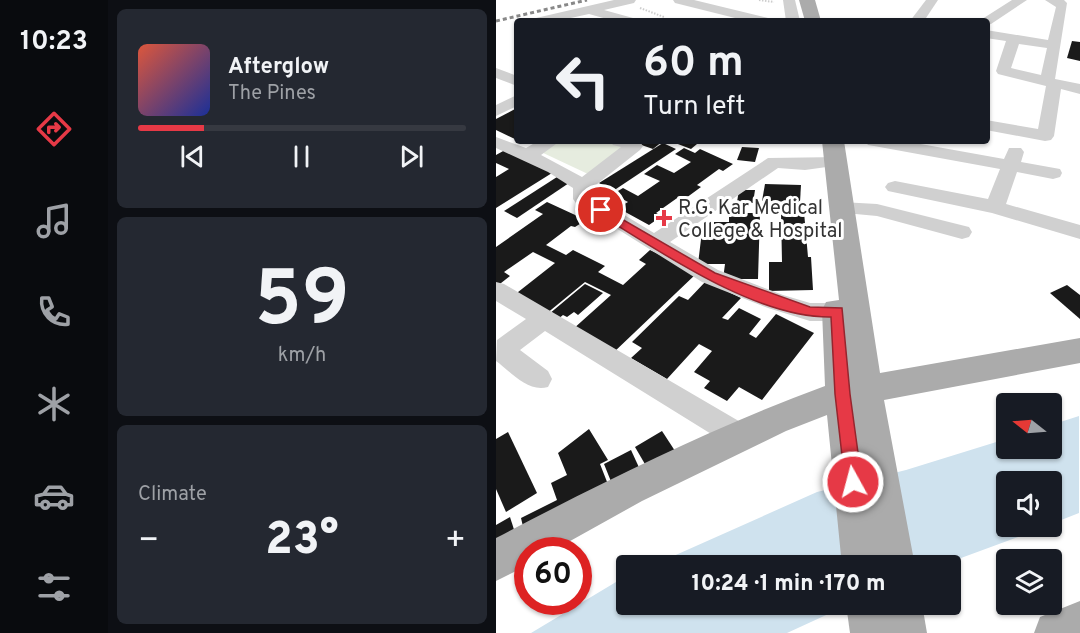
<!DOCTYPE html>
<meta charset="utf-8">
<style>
body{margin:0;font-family:Overpass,sans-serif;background:#242831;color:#f1f3f6;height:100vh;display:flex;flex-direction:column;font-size:22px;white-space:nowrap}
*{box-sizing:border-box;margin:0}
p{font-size:20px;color:#9ea1a6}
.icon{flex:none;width:33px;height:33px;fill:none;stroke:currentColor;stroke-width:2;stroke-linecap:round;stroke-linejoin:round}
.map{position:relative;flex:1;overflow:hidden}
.details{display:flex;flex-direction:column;gap:9px;padding:9px;background:#0d0f14;width:388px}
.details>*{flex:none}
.top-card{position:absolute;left:18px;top:18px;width:476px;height:126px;border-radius:6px;box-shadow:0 2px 4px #0004;background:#171b24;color:#f1f3f6;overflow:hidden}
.needle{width:39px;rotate:287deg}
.controls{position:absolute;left:500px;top:393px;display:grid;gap:12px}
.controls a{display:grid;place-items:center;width:66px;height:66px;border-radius:6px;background:#171b24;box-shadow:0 2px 4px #0004;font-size:30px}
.speed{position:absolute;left:18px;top:537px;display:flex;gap:12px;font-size:30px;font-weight:700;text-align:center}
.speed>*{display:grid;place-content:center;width:78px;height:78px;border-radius:50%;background:#171b24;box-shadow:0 2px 4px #0004;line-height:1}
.speed .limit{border:9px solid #d22;background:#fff;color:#111}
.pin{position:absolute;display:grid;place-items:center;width:51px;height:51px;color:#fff;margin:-26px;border:3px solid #fff;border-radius:50%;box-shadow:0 2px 6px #0007}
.me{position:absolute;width:66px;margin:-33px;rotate:353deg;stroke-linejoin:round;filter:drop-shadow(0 0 4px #0008)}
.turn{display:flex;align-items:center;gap:21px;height:126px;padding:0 30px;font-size:27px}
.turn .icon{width:78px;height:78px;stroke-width:2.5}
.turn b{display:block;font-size:42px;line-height:51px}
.big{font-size:45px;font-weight:800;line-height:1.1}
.details .widget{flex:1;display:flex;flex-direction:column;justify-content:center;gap:9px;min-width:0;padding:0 21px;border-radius:9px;background:#242831}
.details .dial{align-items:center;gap:0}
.dial b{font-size:78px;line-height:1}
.song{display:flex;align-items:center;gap:18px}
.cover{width:72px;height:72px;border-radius:9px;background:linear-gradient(135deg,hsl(10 70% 55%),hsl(230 70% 35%))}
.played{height:6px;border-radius:3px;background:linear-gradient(90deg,#e63946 20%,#363941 20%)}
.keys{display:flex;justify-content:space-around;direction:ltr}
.heat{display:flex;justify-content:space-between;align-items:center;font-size:33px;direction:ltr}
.trip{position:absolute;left:120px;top:555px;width:345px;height:60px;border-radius:6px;background:#171b24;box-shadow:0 2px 4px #0004;font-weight:800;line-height:60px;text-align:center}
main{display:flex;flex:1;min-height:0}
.tabs{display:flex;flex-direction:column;width:108px;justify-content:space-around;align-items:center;background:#090b0e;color:#9ea1a6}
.tabs .icon{width:42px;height:42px}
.tabs .on{color:#e63946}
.tabs b{font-size:27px;color:#f1f3f6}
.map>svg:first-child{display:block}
.green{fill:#e6ecdf}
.water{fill:#cfe2ee}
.building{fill:#1a1a1a}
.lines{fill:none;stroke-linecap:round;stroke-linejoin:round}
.path{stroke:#cdcdcd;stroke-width:2;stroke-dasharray:1.5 1.5;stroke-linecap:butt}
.minor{fill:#d0d0d0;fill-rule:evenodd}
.major{fill:#ababab;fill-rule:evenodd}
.rail{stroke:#888;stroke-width:3;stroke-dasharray:4 3;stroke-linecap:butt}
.route{fill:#e63946;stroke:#96252e;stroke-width:1.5}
.poi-dot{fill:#e63946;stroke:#fff;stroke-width:2}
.labels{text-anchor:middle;stroke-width:6;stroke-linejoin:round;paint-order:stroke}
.poi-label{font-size:20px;fill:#333;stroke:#fff;text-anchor:start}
</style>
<main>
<nav class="tabs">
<b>10:23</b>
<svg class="icon on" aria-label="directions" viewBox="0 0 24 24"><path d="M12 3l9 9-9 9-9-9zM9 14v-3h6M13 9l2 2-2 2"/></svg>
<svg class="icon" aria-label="music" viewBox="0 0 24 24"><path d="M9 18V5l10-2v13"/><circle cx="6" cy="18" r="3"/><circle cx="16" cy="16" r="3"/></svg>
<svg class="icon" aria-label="phone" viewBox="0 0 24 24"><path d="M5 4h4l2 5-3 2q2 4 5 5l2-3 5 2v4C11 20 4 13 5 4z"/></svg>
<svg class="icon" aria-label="climate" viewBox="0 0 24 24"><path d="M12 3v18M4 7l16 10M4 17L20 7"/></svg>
<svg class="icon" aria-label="car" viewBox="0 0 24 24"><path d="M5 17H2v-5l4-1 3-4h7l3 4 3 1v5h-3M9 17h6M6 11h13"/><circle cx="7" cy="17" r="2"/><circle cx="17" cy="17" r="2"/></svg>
<svg class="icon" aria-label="filters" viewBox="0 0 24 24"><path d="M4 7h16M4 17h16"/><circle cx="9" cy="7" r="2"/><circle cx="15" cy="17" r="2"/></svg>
</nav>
<section class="details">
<div class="widget">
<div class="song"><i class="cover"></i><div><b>Afterglow</b><p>The Pines</p></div></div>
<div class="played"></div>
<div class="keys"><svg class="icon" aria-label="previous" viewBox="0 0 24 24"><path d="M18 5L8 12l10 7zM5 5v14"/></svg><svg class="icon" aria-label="pause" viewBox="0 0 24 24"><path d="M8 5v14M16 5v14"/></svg><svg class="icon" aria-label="next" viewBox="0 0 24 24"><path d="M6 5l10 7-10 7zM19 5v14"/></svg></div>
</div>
<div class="widget dial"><b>59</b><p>km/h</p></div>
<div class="widget"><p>Climate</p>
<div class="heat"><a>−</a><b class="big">23°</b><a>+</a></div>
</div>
</section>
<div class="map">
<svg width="584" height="633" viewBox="0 0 584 633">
<rect width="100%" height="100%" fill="#fff"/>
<polygon class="green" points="58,141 117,141 133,147 92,174 43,151"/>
<g class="water">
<polygon points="583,416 583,513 555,524 555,482 510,482 510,526 549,527 446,565 155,566 321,492 410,470 510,439 510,448 555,448 555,425"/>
<polygon points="130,576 130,604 352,605 291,633 35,633"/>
</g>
<g class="building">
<polygon points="576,41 584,42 584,61 571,58"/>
<polygon points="21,108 21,140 0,130 0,119"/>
<polygon points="134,141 167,141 157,149"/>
<polygon points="174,141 193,141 201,144 195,149"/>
<polygon points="167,143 180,149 117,191 103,183"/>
<polygon points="246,147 263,148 259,162 241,160"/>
<polygon points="188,148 199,153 204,149 237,164 227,171 223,169 201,185 205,187 190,198 184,196 160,213 166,216 153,225 122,208 132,202 117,194 127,188 142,196 164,181 148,174 161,165 178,173 195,162 179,154"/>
<polygon points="9,150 56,173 0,208 0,177 13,169 0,163 0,155"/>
<polygon points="61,177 73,183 21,218 8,211"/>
<polygon points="269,184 305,185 304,202 266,201"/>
<polygon points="243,190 259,190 257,203 241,202"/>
<polygon points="51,202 90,220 79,227 75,226 50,245 70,255 77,250 109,266 102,272 127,285 150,264 143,260 154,250 201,273 117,353 76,330 115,295 89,282 50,314 17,296 59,263 37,252 8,272 14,276 0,287 0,247 47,214 39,210"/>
<polygon points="285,212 308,212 312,257 315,257 317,290 273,291 273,262 286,262"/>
<polygon points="233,213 264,213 262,279 227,279 229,264 202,264 206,231 216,231 217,222 233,222"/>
<polygon points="210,281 245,298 226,318 232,320 243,308 265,319 253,334 260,338 280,314 318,333 266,400 243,387 231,401 208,388 214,381 198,372 216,351 203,344 171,379 135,358 146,348 136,342 183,296 192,300"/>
<polygon points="89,284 107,293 82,315 78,312 71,317 67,315 62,319 53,314"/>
<polygon points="571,285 584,295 584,319 554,293"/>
<polygon points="93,429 112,460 104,464 115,492 29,535 25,518 61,500 55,483 71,475 62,453"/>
<polygon points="166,431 181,454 153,471 139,447"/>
<polygon points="12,432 41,493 10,512 0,489 0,439"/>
<polygon points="135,450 146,474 118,489 108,464"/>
<polygon points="14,517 21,539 0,550 0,525"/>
</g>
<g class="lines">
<g class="path">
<polyline points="263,0 278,2"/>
<polyline points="144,8 168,17"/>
</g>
<g class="minor">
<polygon points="118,0 140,0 138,3 108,10 137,18 139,21 118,21 93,14 61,21 38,21 40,18"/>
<polygon points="177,0 198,0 272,18 274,21 251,21 179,3"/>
<polygon points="287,0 299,0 304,21 290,21"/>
<polygon points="430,0 442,0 428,21 414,21"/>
<polygon points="516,0 531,0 495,24 490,25 490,21 483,21"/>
<path d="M549,0h19l3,3 -12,76 25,5v10l-19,-5 -7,47 -3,4 -6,1 -59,-11v-10l52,9 8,-43 -48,-12 -2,-3 10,-30 -20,-3v-8l62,10 8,-33zM523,44l28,4 -6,27 -30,-7z"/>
<polygon points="0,68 21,76 21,86 0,78"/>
<polygon points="21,95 21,106 0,116 0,105"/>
<polygon points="0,137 30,148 42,141 64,141 45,155 86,177 125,147 117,145 114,141 144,142 147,146 144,150 96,188 97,196 158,233 272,158 345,157 348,161 345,165 309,170 282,168 174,242 222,270 287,295 314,303 342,303 350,306 354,312 350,318 342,321 314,321 272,308 206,282 80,203 77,199 77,188 52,172 0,148"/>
<polygon points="369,141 408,141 508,159 513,148 525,148 528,152 525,162 564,169 566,173 564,177 557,179 521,172 510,204 584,225 584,239 496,213 392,191 389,187 392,183 399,181 492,199 504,169 378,146 372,145"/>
<polygon points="345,202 381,204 473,227 476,232 473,237 466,239 381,216 338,212 335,208 338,204"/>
<path d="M0,282l8,2 245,143 4,9 -4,9 -10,4 -10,-4 -184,-114 -25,19 28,21 4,8 -4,8c-20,6 -37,-15 -52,-26l1,-21 29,-21 -30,-18z"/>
</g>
<g class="major">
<polygon points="303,0 319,0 325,21 309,21"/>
<path d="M326,141h22l36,232 200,-35v25l-196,37 31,166h-73l-15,-151 -41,16 -144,70 -88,49h-26v15l-32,16v-43c107,-56 215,-110 329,-152l-3,-76 4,-8 13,-2z"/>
<polygon points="584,601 584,633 538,633 544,617"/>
<polygon points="350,604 426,604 431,633 354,633"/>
</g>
<polyline class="rail" points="0,21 91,0"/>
</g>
<path class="route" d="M105,207l114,66 95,34 32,1 8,86 12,88 -3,6 -6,2 -6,-2 -2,-6 -10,-88 -4,-77c-76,1 -170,-65 -234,-104l-1,-3z"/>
<path class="poi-dot" d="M165 209h6v6h6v6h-6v6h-6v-6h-6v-6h6z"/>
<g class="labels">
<g class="poi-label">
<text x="182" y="214">R.G. Kar Medical<tspan x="182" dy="23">College &amp; Hospital</tspan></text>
</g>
</g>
</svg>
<div class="controls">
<a><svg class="needle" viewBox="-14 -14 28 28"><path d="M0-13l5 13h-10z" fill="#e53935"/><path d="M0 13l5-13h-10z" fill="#9ea1a6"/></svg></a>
<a><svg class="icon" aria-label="sound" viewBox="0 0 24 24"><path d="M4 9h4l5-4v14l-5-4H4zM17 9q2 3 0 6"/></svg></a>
<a><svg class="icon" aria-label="layers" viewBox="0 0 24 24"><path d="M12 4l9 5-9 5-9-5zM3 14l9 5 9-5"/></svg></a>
</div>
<div class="speed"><div class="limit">60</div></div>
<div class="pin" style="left:105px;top:210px;background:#d93025"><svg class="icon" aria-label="arrive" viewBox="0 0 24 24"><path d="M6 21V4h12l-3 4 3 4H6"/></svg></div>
<svg class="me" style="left:357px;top:482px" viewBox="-20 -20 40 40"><circle r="17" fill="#e63946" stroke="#fff" stroke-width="3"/><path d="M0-11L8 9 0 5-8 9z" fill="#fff"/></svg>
<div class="trip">10:24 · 1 min · 170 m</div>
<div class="top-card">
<div class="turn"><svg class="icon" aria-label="left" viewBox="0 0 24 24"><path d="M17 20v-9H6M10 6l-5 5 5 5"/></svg><div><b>60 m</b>Turn left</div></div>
</div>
</div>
</main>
